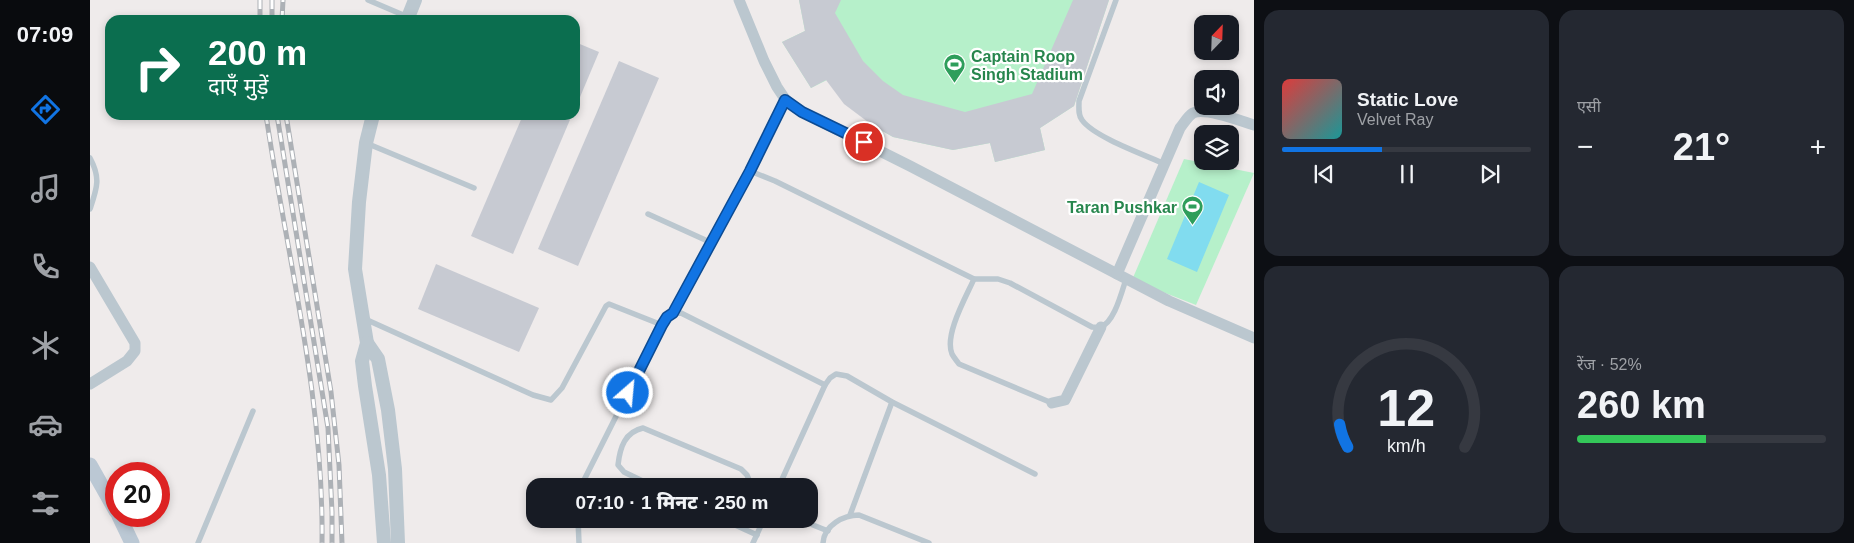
<!DOCTYPE html>
<html lang="hi">
<meta charset="utf-8">
<style>
body{margin:0;font-family:Helvetica,"Noto Sans Devanagari",sans-serif;background:#242831;color:#f1f3f6;height:100vh;display:flex;flex-direction:column;font-size:19px;white-space:nowrap}
*{box-sizing:border-box;margin:0}
p{font-size:16px;color:#9ea1a6}
.icon{flex:none;width:28px;height:28px;fill:none;stroke:currentColor;stroke-width:2;stroke-linecap:round;stroke-linejoin:round}
.map{position:relative;flex:1;overflow:hidden}
.drawer{display:flex;flex-direction:column;gap:10px;padding:10px;background:#0d0f14;width:600px}
.drawer>*{flex:none}
.guide{position:absolute;left:15px;top:15px;width:475px;height:105px;border-radius:15px;box-shadow:0 2px 8px #0003;background:#0b6e4f;color:#fff;overflow:hidden}
.needle{width:32px;rotate:23deg}
.tools{position:absolute;left:1104px;top:15px;display:grid;gap:10px}
.tools a{display:grid;place-items:center;width:45px;height:45px;border-radius:10px;background:#171b24;box-shadow:0 2px 8px #0003;font-size:25px}
.speed{position:absolute;left:15px;top:462px;display:flex;gap:10px;font-size:25px;font-weight:700;text-align:center}
.speed>*{display:grid;place-content:center;width:65px;height:65px;border-radius:50%;background:#171b24;box-shadow:0 2px 8px #0003;line-height:1}
.speed .limit{border:8px solid #d22;background:#fff;color:#111}
.pin{position:absolute;display:grid;place-items:center;width:42px;height:42px;color:#fff;margin:-21px;border:2px solid #fff;border-radius:50%;box-shadow:0 1px 5px #0007}
.me{position:absolute;width:55px;margin:-28px;rotate:27deg;stroke-linejoin:round;filter:drop-shadow(0 0 4px #0008)}
.turn{display:flex;align-items:center;gap:18px;height:105px;padding:0 20px;font-size:22px}
.turn .icon{width:65px;height:65px;stroke-width:2.5}
.turn b{display:block;font-size:35px;line-height:42px}
.big{font-size:38px;font-weight:800;line-height:1.1}
.drawer .tile{flex:1;display:flex;flex-direction:column;justify-content:center;gap:8px;min-width:0;padding:0 18px;border-radius:15px;background:#242831}
.drawer .dial{align-items:center;gap:0}
.dial svg{height:130px;overflow:visible;fill:none;stroke:#363941;stroke-width:7;stroke-linecap:round;text-anchor:middle}
.dial text{fill:#f1f3f6;stroke:none}
.song{display:flex;align-items:center;gap:15px}
.cover{width:60px;height:60px;border-radius:8px;background:linear-gradient(135deg,hsl(0 70% 55%),hsl(180 70% 35%))}
.played{height:5px;border-radius:2px;background:linear-gradient(90deg,#1174e3 40%,#363941 40%)}
.keys{display:flex;justify-content:space-around;direction:ltr}
.heat{display:flex;justify-content:space-between;align-items:center;font-size:28px;direction:ltr}
.charge{height:8px;border-radius:4px;background:linear-gradient(90deg,#34c759 52%,#363941 0)}
.drawer .tiles{flex:1;display:grid;gap:10px;grid-template-columns:repeat(2,1fr)}
.trip{position:absolute;left:436px;top:478px;width:292px;height:50px;border-radius:15px;background:#171b24;box-shadow:0 2px 8px #0003;font-weight:800;line-height:50px;text-align:center}
main{display:flex;flex:1;min-height:0}
.dock{display:flex;flex-direction:column;width:90px;justify-content:space-around;align-items:center;background:#090b0e;color:#9ea1a6}
.dock .icon{width:35px;height:35px}
.dock .on{color:#1174e3}
.dock b{font-size:22px;color:#f1f3f6}
.map>svg:first-child{display:block}
.green{fill:#b6f0ca}
.water{fill:#81dcef}
.building{fill:#c7cad2}
.lines{fill:none;stroke-linecap:round;stroke-linejoin:round}
.service{stroke:#bbc7cf;stroke-width:5.5}
.minor{stroke:#bbc7cf;stroke-width:11}
.tertiary{stroke:#bbc7cf;stroke-width:14}
.secondary{stroke:#bbc8d4;stroke-width:15}
.rail-casing{stroke:#adb1b6;stroke-width:5}
.rail{stroke:#fff;stroke-width:3;stroke-dasharray:9;stroke-linecap:butt}
.route-casing{stroke:#0b4b94;stroke-width:12}
.route{stroke:#1174e3;stroke-width:9}
.labels{text-anchor:middle;stroke-width:4.5;stroke-linejoin:round;paint-order:stroke}
.leisure-label{font-size:16px;font-weight:bold;fill:#27864d;stroke:#fff;text-anchor:start}
</style>
<main>
<nav class="dock">
<b>07:09</b>
<svg class="icon on" aria-label="directions" viewBox="0 0 24 24"><path d="M12 3l9 9-9 9-9-9zM9 14v-3h6M13 9l2 2-2 2"/></svg>
<svg class="icon" aria-label="music" viewBox="0 0 24 24"><path d="M9 18V5l10-2v13"/><circle cx="6" cy="18" r="3"/><circle cx="16" cy="16" r="3"/></svg>
<svg class="icon" aria-label="phone" viewBox="0 0 24 24"><path d="M5 4h4l2 5-3 2q2 4 5 5l2-3 5 2v4C11 20 4 13 5 4z"/></svg>
<svg class="icon" aria-label="climate" viewBox="0 0 24 24"><path d="M12 3v18M4 7l16 10M4 17L20 7"/></svg>
<svg class="icon" aria-label="car" viewBox="0 0 24 24"><path d="M5 17H2v-5l4-1 3-4h7l3 4 3 1v5h-3M9 17h6M6 11h13"/><circle cx="7" cy="17" r="2"/><circle cx="17" cy="17" r="2"/></svg>
<svg class="icon" aria-label="filters" viewBox="0 0 24 24"><path d="M4 7h16M4 17h16"/><circle cx="9" cy="7" r="2"/><circle cx="15" cy="17" r="2"/></svg>
</nav>
<div class="map">
<svg width="1164" height="543" viewBox="0 0 1164 543">
<rect width="100%" height="100%" fill="#efebeb"/>
<g class="green">
<polygon points="709,0 1019,0 984,106 950,128 955,150 905,162 900,143 863,150 803,137 782,125 737,80 721,88 692,42 715,31"/>
<polygon points="1094,159 1164,173 1106,305 1042,280"/>
</g>
<polygon class="water" points="1109,182 1139,195 1107,272 1077,259"/>
<g class="building">
<polygon points="709,0 751,0 745,13 773,61 793,81 813,95 875,112 942,94 983,0 1019,0 984,106 950,128 955,150 905,162 900,143 863,150 803,137 782,125 754,104 736,80 721,88 692,42 715,31"/>
<polygon points="485,42 509,52 485,109"/>
<polygon points="529,61 569,78 488,266 448,249"/>
<polygon points="433,115 482,115 423,254 381,236"/>
<polygon points="346,264 449,308 429,352 328,309"/>
</g>
<g class="lines">
<g class="service">
<polyline points="278,0 318,17"/>
<path d="M1026,0l-37,101c0,7 -1,14 3,19 12,17 63,35 83,44"/>
<polyline points="276,143 384,188"/>
<path d="M0,158c11,20 7,30 0,51"/>
<path d="M660,171l25,10 199,98h24l12,4 82,44c3,0 6,1 8,0 14,-3 22,-36 26,-48"/>
<polyline points="558,214 622,243 660,171 695,99"/>
<path d="M884,279c-8,18 -30,56 -22,75 2,4 5,7 7,10l93,39"/>
<polyline points="583,313 622,243"/>
<polyline points="275,319 443,395 461,400 472,388 516,306 519,304 572,325"/>
<path d="M491,486l81,-161c6,-9 9,-12 19,-12l144,72"/>
<path d="M563,486l-29,-14 -6,-7c2,-18 7,-33 25,-37l98,41 6,6 3,7 -2,4"/>
<polyline points="689,486 735,385 740,378 746,374 757,376 802,402 945,474"/>
<polyline points="760,515 802,402"/>
<polyline points="488,519 489,543"/>
<polyline points="632,519 667,535"/>
<polyline points="708,519 738,531"/>
<polyline points="108,543 163,411"/>
<polyline points="663,543 674,519"/>
<path d="M733,543c1,-18 21,-28 36,-28l70,28"/>
</g>
<g class="minor">
<polyline points="649,0 674,61 687,87 695,99 712,112 820,166 1079,301 1164,338"/>
<polyline points="0,267 45,343 45,351 37,361 0,384"/>
<path d="M1027,274l63,-146c4,-5 8,-12 13,-15 13,-6 47,8 61,12"/>
<polyline points="962,403 975,400 1011,327"/>
</g>
<g class="tertiary">
<polyline points="317,20 325,0"/>
<polyline points="283,115 276,143 269,202 265,269 277,343 272,361 275,386 289,475 294,543"/>
<polyline points="277,343 288,359 298,410 305,469 308,543"/>
</g>
<g class="secondary">
<polyline points="0,465 26,511"/>
<polyline points="29,516 42,543"/>
</g>
<defs>
<g id="rail">
<polyline points="170,0 170,20"/>
<polyline points="182,0 182,20"/>
<polyline points="192,20 193,0"/>
<path d="M176,115c21,142 58,283 56,428"/>
<polyline points="187,115 238,428 242,512 242,543"/>
<polyline points="196,115 241,392 249,465 252,543"/>
</g>
</defs>
<use href="#rail" class="rail-casing"/>
<use href="#rail" class="rail"/>
</g>
<g class="lines">
<defs>
<polyline id="route" points="538,393 572,325 577,317 583,313 660,171 695,100 712,112 774,142"/>
</defs>
<use href="#route" class="route-casing"/>
<use href="#route" class="route"/>
</g>
<defs>
<symbol id="stadium-pin" viewBox="-11 -11 22 30"><path d="M0 17L-7.5 6A9.5 9.5 0 1 1 7.5 6Z" fill="#2e9e5b" stroke="#fff"/><path d="M0-5a6.5 5 0 1 0 0 10a6.5 5 0 1 0 0-10ZM-3.5-1.8h7v3.6h-7Z" fill="#fff"/></symbol>
</defs>
<g fill-rule="evenodd">
<use href="#stadium-pin" x="852" y="52" width="25" height="34"/>
<use href="#stadium-pin" x="1090" y="194" width="25" height="34"/>
</g>
<g class="labels">
<g class="leisure-label">
<text x="881" y="62">Captain Roop<tspan x="881" dy="18">Singh Stadium</tspan></text>
<text x="1087" y="213" text-anchor="end">Taran Pushkar</text>
</g>
</g>
</svg>
<div class="tools">
<a><svg class="needle" viewBox="-14 -14 28 28"><path d="M0-13l5 13h-10z" fill="#e53935"/><path d="M0 13l5-13h-10z" fill="#9ea1a6"/></svg></a>
<a><svg class="icon" aria-label="sound" viewBox="0 0 24 24"><path d="M4 9h4l5-4v14l-5-4H4zM17 9q2 3 0 6"/></svg></a>
<a><svg class="icon" aria-label="layers" viewBox="0 0 24 24"><path d="M12 4l9 5-9 5-9-5zM3 14l9 5 9-5"/></svg></a>
</div>
<div class="speed"><div class="limit">20</div></div>
<div class="pin" style="left:774px;top:142px;background:#d93025"><svg class="icon" aria-label="arrive" viewBox="0 0 24 24"><path d="M6 21V4h12l-3 4 3 4H6"/></svg></div>
<svg class="me" style="left:538px;top:393px" viewBox="-20 -20 40 40"><circle r="17" fill="#1174e3" stroke="#fff" stroke-width="3"/><path d="M0-11L8 9 0 5-8 9z" fill="#fff"/></svg>
<div class="trip">07:10 · 1 मिनट · 250 m</div>
<div class="guide">
<div class="turn"><svg class="icon" aria-label="right" viewBox="0 0 24 24"><path d="M7 20v-9h11M14 6l5 5-5 5"/></svg><div><b>200 m</b>दाएँ मुड़ें</div></div>
</div>
</div>
<section class="drawer">
<div class="tiles">
<div class="tile">
<div class="song"><i class="cover"></i><div><b>Static Love</b><p>Velvet Ray</p></div></div>
<div class="played"></div>
<div class="keys"><svg class="icon" aria-label="previous" viewBox="0 0 24 24"><path d="M18 5L8 12l10 7zM5 5v14"/></svg><svg class="icon" aria-label="pause" viewBox="0 0 24 24"><path d="M8 5v14M16 5v14"/></svg><svg class="icon" aria-label="next" viewBox="0 0 24 24"><path d="M6 5l10 7-10 7zM19 5v14"/></svg></div>
</div>
<div class="tile"><p>एसी</p>
<div class="heat"><a>−</a><b class="big">21°</b><a>+</a></div>
</div>
<div class="tile dial"><svg viewBox="0 0 100 80">
<path d="M14 69A42 42 0 1 1 86 69"/>
<path d="M14 69A42 42 0 0 1 9 55" stroke="#1174e3"/>
<text x="50" y="56" font-size="32" font-weight="700">12</text>
<text x="50" y="72" font-size="11">km/h</text>
</svg></div>
<div class="tile"><p>रेंज · 52%</p><b class="big">260 km</b><div class="charge"></div></div>
</div>
</section>
</main>
